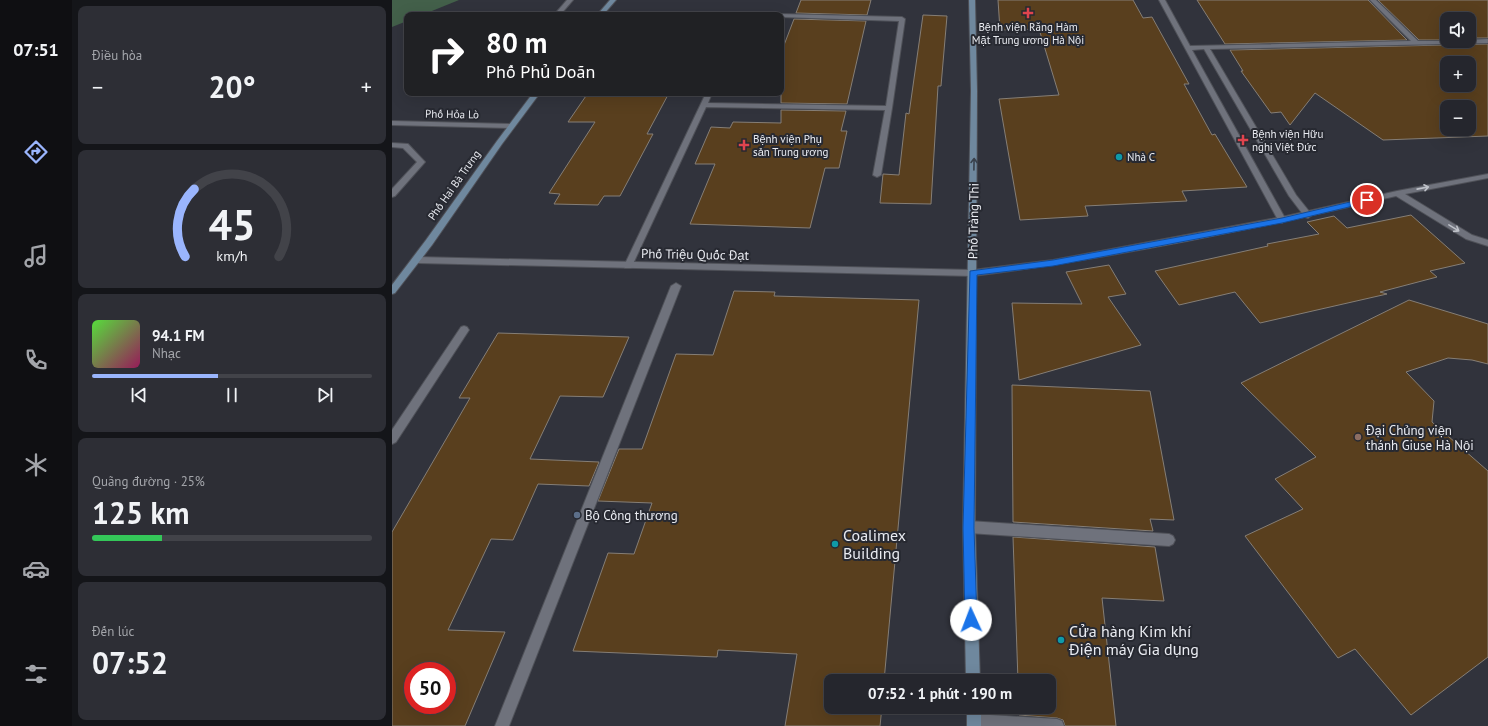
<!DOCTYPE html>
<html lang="vi">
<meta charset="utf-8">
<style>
body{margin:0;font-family:"PT Sans",sans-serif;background:#2d2e35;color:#f1f3f6;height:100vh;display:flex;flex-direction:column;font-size:15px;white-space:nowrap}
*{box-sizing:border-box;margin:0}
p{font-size:13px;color:#a3a5aa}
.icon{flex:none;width:22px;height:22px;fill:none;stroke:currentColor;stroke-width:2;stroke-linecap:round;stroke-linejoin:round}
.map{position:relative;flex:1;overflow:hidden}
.panel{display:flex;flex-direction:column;gap:6px;padding:6px;background:#141519;width:320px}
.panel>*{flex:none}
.hud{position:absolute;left:12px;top:12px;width:380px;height:84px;border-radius:8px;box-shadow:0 4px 16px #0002,0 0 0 1px #424349;background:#202124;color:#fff;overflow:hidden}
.buttons{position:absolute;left:1048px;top:12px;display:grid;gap:8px}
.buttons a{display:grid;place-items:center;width:36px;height:36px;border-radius:8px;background:#25262d;box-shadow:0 4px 16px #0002,0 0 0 1px #424349;font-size:20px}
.speed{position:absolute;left:12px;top:662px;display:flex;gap:8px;font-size:20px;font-weight:700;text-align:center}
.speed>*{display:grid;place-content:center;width:52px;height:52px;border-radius:50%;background:#25262d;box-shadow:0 4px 16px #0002,0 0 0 1px #424349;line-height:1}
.speed .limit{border:6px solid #d22;background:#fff;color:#111}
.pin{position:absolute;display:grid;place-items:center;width:34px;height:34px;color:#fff;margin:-17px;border:2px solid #fff;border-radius:50%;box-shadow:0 1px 4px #0007}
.me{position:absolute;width:44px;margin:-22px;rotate:358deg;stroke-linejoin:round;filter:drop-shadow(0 0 3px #0008)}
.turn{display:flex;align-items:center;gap:14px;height:84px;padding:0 16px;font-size:18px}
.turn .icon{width:52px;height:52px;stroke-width:2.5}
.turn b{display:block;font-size:28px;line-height:34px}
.big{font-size:30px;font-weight:600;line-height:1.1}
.panel .card{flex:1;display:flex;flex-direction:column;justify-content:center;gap:6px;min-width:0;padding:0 14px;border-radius:8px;background:#2d2e35}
.panel .dial{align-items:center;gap:0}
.dial svg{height:104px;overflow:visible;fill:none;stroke:#424349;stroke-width:7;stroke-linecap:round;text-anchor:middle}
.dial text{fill:#f1f3f6;stroke:none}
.song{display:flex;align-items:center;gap:12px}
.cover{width:48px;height:48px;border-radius:6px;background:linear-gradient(135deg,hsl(110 70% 55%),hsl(330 70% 35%))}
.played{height:4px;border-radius:2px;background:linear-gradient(90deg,#9ab5fd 45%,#424349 45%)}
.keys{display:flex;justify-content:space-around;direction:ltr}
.heat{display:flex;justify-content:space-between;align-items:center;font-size:22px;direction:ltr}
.charge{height:6px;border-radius:3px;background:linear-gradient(90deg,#34c759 25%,#424349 0)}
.trip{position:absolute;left:432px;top:674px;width:232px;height:40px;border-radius:8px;background:#25262d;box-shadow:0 4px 16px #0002,0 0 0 1px #424349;font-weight:600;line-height:40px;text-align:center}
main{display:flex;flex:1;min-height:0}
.tabs{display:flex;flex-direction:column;width:72px;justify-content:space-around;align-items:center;background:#0f0f12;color:#a3a5aa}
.tabs .icon{width:28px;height:28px}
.tabs .on{color:#9ab5fd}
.tabs b{font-size:18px;color:#f1f3f6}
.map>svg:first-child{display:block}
.green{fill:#43604a}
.building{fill:#593f1e;stroke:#857e76;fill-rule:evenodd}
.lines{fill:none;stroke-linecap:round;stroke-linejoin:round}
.lane-casing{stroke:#4f5158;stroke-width:2}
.street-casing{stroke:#4f5158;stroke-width:2}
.secondary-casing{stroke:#4f5158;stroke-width:2}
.lane{fill:#6f727c;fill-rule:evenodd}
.street{fill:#6f727c;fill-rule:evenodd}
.secondary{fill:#6f889e;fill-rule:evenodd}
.oneway{stroke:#39414c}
.oneway2{stroke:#bec1c8}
.route{fill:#1a73e8;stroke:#114b97}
.health-dot{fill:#e0444e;stroke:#272931;stroke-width:1.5}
.culture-dot{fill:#0f9aa8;stroke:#272931;stroke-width:1.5}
.education-dot{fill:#8d6e63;stroke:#272931;stroke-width:1.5}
.service-dot{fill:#5c6f8a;stroke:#272931;stroke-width:1.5}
.labels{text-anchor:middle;stroke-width:4;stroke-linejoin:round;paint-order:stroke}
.far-poi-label{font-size:11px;fill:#e9ebf1;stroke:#272931;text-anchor:start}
.far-street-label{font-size:11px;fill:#e9ebf1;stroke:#272931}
.street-label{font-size:13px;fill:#e9ebf1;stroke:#272931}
.poi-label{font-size:13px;fill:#e9ebf1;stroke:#272931;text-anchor:start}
.near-poi-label{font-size:16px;fill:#e9ebf1;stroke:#272931;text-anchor:start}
</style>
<main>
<nav class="tabs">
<b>07:51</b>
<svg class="icon on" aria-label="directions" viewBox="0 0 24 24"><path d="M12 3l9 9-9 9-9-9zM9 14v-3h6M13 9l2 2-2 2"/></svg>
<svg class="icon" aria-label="music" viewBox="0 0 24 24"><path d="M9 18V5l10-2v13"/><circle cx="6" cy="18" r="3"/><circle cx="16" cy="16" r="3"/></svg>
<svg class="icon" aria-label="phone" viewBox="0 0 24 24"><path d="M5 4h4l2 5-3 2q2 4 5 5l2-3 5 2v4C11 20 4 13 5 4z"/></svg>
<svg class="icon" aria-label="climate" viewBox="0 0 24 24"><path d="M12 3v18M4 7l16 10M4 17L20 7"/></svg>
<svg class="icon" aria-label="car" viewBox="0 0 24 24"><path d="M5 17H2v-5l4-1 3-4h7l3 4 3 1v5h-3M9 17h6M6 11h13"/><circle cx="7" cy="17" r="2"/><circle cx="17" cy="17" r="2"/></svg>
<svg class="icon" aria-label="filters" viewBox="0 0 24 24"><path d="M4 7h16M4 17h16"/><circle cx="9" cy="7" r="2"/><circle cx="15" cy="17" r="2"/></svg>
</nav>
<section class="panel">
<div class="card"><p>Điều hòa</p>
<div class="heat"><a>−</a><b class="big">20°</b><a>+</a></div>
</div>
<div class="card dial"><svg viewBox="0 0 100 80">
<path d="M14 69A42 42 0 1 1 86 69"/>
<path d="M14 69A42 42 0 0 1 21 17" stroke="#9ab5fd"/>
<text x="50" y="56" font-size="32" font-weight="700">45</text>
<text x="50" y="72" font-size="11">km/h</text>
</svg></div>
<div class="card">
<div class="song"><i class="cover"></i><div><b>94.1 FM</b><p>Nhạc</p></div></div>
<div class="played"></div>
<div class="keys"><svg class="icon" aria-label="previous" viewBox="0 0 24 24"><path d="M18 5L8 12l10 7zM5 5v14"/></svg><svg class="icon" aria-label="pause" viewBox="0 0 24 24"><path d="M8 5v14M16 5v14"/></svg><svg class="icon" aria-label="next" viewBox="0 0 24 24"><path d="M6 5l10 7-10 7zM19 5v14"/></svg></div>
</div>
<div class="card"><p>Quãng đường · 25%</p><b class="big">125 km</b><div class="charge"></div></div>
<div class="card"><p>Đến lúc</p><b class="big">07:52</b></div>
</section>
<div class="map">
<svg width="1096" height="726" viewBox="0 0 1096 726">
<rect width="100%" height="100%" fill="#31333c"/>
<polygon class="green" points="0,0 67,0 30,15 15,15 15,21 0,27"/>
<g class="building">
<polygon points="409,0 479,0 475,15 404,13"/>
<polygon points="606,0 741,0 751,18 760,17 797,84 792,84 820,135 823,134 855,187 790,191 795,201 693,206 696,216 628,220 607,99 667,95 647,29 608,30"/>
<polygon points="805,0 976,0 1015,40 833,44"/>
<polygon points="986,0 1096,0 1096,38 1077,38 1077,19 1055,19 1055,40 1027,40"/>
<polygon points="531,15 555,16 549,86 546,86 539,204 488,203 491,174 507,175 514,113 517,114"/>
<polygon points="402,19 474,21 455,104 389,103 389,53"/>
<path d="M1096,44v92l-105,4 -68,-47 -25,32 -9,-13 -10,1 -30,-42h2l-13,-21zM1055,63h22v22h-22zM1055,107h22v22h-22z"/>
<polygon points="196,93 277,93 255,134 261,134 228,196 212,196 206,205 162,204 168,194 157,193 203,122 176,122"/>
<polygon points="389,110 454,111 449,131 455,131 447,168 433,168 418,228 298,224 323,164 303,164 319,127 338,128 341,122 389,123"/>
<polygon points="1019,215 1073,263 1038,271 1045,277 988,292 995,294 868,323 843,292 787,305 763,271 876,246 875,244 927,234 915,222 942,216 955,228"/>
<polygon points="717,265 734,294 716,297 749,345 627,380 620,303 690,304 674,272"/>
<polygon points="342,291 383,292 382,296 527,300 492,681 439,681 439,707 490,707 488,726 393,726 405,654 326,650 325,657 181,651 216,553 242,554 260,503 206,501 227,449 250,449 284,354 321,355"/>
<polygon points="1017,300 1096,324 1096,364 1080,360 1056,358 1014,372 1042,401 1040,422 1096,471 1096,657 1019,715 963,649 946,658 853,536 911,509 883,479 924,457 849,383"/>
<path d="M106,333l131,4 -26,60 -43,-1 -30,63 69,3 -10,24 -51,-2 -25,56 -22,-1 -43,91 57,2 -40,94h-73v-194l78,-134h-11zM21,671h34v34h-34z"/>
<polygon points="620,385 758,391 782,520 758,519 761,531 621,522"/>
<polygon points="621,537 763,547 772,601 710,598 724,726 673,726 671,720 665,718 627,715 627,707 657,707 657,681 626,681"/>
</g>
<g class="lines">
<defs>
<g id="lane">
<polygon points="175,0 181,0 168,15 162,15"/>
<polygon points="767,0 773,0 798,46 1019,41 978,0 984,0 1026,41 1077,41 1077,40 1096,39 1096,43 818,49 904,195 920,215 916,218 913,217 897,196 812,49 800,50 894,220 890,223 886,220"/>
<polygon points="387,14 510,17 513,19 500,108 489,175 485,177 481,175 493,110 314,107 240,266 239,268 233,268 232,266 314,93 320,93 316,103 494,106 507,21 389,17 389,15 386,15"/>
<polygon points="0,143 16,144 33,162 3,196 0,197 0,189 25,162 11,148 0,147"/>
<polygon points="284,283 289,286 117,726 103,726 279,286"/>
<polygon points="72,326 75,327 77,330 75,333 4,442 0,444 0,430 69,327"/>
<polygon points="577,521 777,534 781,536 783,540 781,544 777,546 577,533 573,531 571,527 573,523"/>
<polygon points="582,714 665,719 670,721 672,726 577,726 575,721 577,716"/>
</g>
<g id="street">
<polygon points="0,121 119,124 123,126 119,128 0,125"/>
<path d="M1096,174v4l-83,16 67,41 16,5v6l-22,-7 -70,-43c-140,33 -281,62 -423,80l-555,-13 -4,-3 4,-3 555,13 80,-10 229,-43 115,-26z"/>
</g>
<g id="secondary">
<polygon points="218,0 224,0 211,15 205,15"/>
<polygon points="577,0 583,0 585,91 583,527 588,681 574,681 571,527 579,91"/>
<polygon points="141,93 148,93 110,144 40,245 3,293 0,294 0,285 34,240 105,141"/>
<rect x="575" y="707" width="14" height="19"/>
</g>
</defs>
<use href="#lane" class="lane-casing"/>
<use href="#street" class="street-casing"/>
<use href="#secondary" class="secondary-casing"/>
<use href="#lane" class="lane"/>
<use href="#street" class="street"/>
<use href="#secondary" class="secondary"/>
</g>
<defs><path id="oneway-shaft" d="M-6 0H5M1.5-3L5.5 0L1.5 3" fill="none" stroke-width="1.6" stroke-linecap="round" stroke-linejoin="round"/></defs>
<use class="oneway" href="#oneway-shaft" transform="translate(582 164) rotate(-89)"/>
<g class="oneway2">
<use href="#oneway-shaft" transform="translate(1031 188) rotate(-11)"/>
<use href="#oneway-shaft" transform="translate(1062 228) rotate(31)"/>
</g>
<polygon class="route" points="975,198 978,198 978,202 890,223 661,266 585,275 582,528 585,620 583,624 579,626 575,624 573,620 571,528 578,271 661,260 890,218"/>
<g class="health-dot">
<path d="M634 7h4v4h4v4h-4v4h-4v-4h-4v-4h4z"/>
<path d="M849 134h4v4h4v4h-4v4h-4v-4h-4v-4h4z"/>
<path d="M350 139h4v4h4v4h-4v4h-4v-4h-4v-4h4z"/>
</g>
<g class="culture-dot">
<circle cx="727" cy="157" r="4"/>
<circle cx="443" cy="544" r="4"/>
<circle cx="669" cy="640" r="4"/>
</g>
<circle class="education-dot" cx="966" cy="437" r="4"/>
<circle class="service-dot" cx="185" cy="515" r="4"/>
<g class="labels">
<g class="far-poi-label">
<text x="636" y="31" text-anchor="middle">Bệnh viện Răng Hàm<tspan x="636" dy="13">Mặt Trung ương Hà Nội</tspan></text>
<text x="860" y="138">Bệnh viện Hữu<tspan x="860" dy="13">nghị Việt Đức</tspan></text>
<text x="361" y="143">Bệnh viện Phụ<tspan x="361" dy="13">sản Trung ương</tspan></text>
<text x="735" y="161">Nhà C</text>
</g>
<g class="far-street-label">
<text transform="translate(60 114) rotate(1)" y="4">Phố Hỏa Lò</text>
<text transform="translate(62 185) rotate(-55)" y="4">Phố Hai Bà Trưng</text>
</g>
<g class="street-label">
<text transform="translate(581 221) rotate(-89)" y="5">Phố Tràng Thi</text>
<text transform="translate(303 254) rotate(1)" y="5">Phố Triệu Quốc Đạt</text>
</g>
<g class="poi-label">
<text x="974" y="435">Đại Chủng viện<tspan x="974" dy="15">thánh Giuse Hà Nội</tspan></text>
<text x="193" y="520">Bộ Công thương</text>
</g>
<g class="near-poi-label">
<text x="451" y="541">Coalimex<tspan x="451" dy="18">Building</tspan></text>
<text x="677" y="637">Cửa hàng Kim khí<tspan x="677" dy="18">Điện máy Gia dụng</tspan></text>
</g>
</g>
</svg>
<div class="buttons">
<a><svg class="icon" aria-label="sound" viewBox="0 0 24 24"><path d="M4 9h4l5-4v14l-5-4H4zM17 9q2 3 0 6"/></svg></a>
<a>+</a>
<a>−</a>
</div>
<div class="speed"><div class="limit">50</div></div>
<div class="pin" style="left:975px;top:200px;background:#d93025"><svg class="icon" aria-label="arrive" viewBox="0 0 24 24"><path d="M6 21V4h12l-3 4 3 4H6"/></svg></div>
<svg class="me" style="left:579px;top:620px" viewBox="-20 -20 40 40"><circle r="19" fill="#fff"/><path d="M0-13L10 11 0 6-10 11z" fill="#1a73e8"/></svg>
<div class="trip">07:52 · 1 phút · 190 m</div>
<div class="hud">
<div class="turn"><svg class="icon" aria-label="right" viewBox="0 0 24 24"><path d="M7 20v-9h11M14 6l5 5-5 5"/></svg><div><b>80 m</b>Phố Phủ Doãn</div></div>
</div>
</div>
</main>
